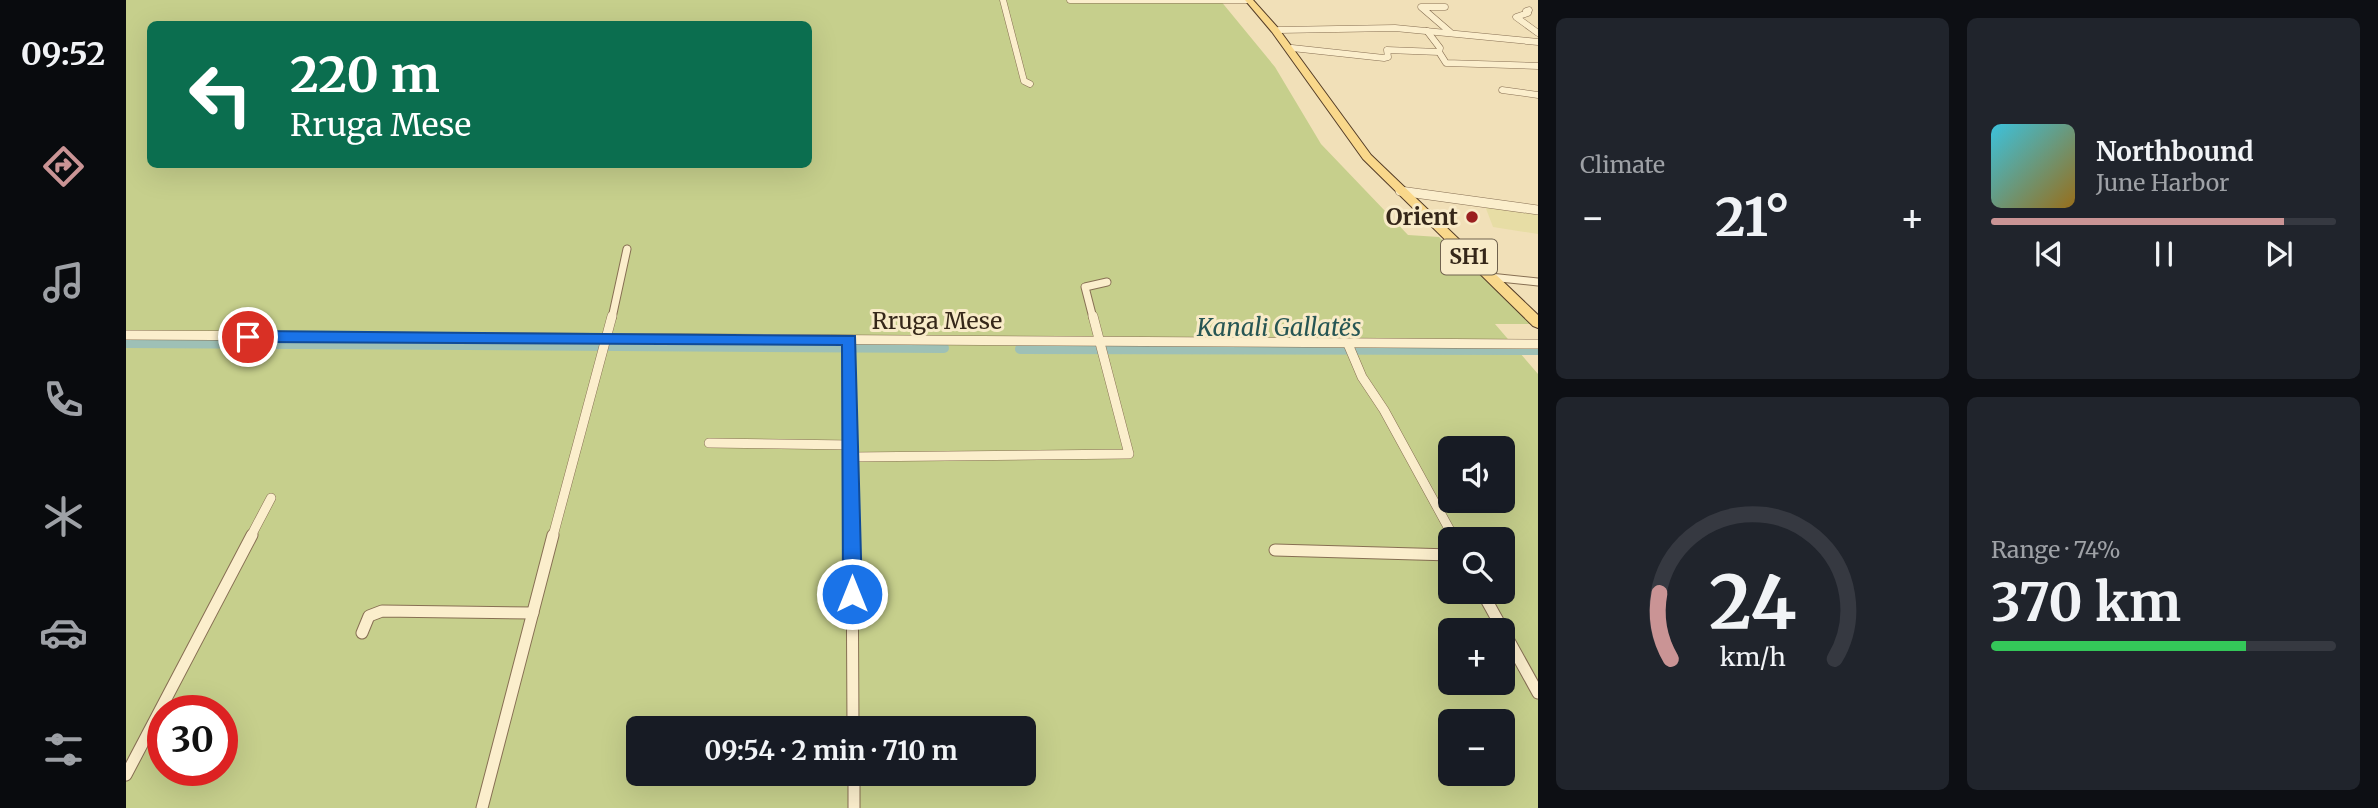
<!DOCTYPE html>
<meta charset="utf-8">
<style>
body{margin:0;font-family:Merriweather,serif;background:#20242c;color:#f1f3f6;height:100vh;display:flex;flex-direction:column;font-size:26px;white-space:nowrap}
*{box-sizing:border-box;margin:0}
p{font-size:23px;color:#9ea1a6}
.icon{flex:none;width:38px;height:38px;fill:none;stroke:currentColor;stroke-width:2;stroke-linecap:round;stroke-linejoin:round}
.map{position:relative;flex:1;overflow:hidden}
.side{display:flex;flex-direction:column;gap:18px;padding:18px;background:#0d0f14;width:840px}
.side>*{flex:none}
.top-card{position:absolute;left:21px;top:21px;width:665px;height:147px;border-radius:10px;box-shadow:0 7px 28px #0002;background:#0b6e4f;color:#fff;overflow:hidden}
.fabs{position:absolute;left:1312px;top:436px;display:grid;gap:14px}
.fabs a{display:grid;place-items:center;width:77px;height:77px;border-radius:10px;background:#171b24;box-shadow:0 7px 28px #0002;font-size:35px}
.speed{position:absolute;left:21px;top:695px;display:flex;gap:14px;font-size:35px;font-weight:700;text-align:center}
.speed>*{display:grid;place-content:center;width:91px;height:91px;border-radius:50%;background:#171b24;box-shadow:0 7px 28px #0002;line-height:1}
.speed .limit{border:10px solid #d22;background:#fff;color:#111}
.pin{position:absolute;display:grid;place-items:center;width:60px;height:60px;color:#fff;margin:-30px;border:4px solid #fff;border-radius:50%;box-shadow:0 2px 7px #0007}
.me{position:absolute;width:77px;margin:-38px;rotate:0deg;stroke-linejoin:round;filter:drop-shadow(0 0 5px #0008)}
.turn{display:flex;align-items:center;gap:24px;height:147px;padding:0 28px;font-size:32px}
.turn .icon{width:91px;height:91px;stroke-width:2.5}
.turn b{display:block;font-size:49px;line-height:60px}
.big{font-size:52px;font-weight:700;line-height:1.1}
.side .card{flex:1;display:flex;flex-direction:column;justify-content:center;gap:10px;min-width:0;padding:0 24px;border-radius:10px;background:#20242c}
.side .dial{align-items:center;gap:0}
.dial svg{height:182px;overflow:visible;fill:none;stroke:#363941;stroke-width:7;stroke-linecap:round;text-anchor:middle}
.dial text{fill:#f1f3f6;stroke:none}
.song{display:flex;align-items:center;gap:21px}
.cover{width:84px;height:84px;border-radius:10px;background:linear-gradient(135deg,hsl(190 70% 55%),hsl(40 70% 35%))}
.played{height:7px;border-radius:4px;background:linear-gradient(90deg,#ca9495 85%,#363941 85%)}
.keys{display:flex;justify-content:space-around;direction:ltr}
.heat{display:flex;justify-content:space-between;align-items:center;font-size:38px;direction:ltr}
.charge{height:10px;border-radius:5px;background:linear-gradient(90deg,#34c759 74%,#363941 0)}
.side .tiles{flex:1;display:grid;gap:18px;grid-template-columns:repeat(2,1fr)}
.trip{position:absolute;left:500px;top:716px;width:410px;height:70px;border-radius:10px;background:#171b24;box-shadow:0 7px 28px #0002;font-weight:700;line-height:70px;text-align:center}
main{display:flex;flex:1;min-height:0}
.dock{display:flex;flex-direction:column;width:126px;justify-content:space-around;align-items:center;background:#090b0e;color:#9ea1a6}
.dock .icon{width:49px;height:49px}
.dock .active{color:#ca9495}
.dock b{font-size:32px;color:#f1f3f6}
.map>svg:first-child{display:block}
.farmland{fill:#e7dda5}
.green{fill:#c6cf8c;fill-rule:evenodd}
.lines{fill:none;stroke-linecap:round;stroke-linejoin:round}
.canal{stroke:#9ec0b6;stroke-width:10}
.minor-far3-casing{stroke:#876f53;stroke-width:7}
.minor-far2-casing{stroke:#876f53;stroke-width:9}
.minor-far1-casing{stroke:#876f53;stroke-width:10}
.minor-casing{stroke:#876f53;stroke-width:13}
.tertiary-casing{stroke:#876f53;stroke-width:10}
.primary-casing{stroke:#543d28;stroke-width:2}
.minor-far3{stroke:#fbeecc;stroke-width:6}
.minor-far2{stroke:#fbeecc;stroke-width:7}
.minor-far1{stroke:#fbeecc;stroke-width:9}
.minor{stroke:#fbeecc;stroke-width:11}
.tertiary{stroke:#fbeecc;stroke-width:9}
.primary{fill:#f9d88b;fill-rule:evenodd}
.route{fill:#1a73e8;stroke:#114b97;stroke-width:2}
.poi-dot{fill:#9a1f1f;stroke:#f8ebc8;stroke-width:2.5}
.labels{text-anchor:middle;stroke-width:6;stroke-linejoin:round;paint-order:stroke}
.shield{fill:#f8ebc8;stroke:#70624e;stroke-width:2}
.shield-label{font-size:21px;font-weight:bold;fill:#352719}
.poi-label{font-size:23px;font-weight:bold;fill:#352719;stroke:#f8ebc8;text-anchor:end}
.street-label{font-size:23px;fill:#352719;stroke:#f8ebc8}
.water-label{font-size:24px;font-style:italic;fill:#275654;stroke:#f8ebc8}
</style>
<main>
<nav class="dock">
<b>09:52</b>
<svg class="icon active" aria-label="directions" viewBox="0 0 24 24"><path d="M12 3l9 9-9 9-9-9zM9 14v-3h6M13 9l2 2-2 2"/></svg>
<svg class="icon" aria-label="music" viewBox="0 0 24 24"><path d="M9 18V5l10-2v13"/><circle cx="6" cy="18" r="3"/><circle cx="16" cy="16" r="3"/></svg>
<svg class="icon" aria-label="phone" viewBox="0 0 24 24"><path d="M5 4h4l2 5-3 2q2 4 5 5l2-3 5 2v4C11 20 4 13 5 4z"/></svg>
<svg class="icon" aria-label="climate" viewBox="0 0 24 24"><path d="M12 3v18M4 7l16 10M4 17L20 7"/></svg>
<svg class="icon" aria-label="car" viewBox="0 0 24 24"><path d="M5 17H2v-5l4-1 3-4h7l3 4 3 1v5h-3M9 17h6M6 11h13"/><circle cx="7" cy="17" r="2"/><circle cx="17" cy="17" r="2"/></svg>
<svg class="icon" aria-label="filters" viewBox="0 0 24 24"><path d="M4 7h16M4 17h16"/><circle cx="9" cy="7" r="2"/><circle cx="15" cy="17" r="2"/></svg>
</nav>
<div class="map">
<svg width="1412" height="808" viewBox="0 0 1412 808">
<rect width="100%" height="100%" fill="#f1e0b8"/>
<polygon class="farmland" points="1359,206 1412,214 1412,234 1367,227"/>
<path class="green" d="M0,0h1094l55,67 46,77 87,91 31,2 94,87h-38l43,50v434h-1412zM24,24h658v140h-658zM1325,448h52v52h-52zM1325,539h52v53h-52zM1325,630h52v52h-52zM37,710h59v60h-59zM1325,721h52v53h-52zM513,728h385v46h-385z"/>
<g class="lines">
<g class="canal">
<polyline points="0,343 818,348"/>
<polyline points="894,349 1412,350"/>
</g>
<defs>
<g id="minor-far3">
<polyline points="877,0 898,81 904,84"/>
<polyline points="944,0 1123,0"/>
<polyline points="1319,7 1295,7 1324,32"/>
<polyline points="1403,10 1400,11 1402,13 1390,17 1412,33"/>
<polyline points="1153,30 1269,28 1412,42"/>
<polyline points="1301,31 1314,48 1313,52 1320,63 1412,66"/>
<polyline points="1166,48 1258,58 1262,57 1261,50 1313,52"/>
<polyline points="1376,90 1412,95"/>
</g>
<g id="minor-far2">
<polyline points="1364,277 1412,282"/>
<polyline points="486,318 501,249"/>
<polyline points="967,318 959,287 981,282"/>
</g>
<g id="minor-far1">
<polyline points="0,335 1412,344"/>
<polyline points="724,340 726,536"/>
<polyline points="1222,344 1236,377 1258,410 1327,536"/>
<polyline points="583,443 725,445"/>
<polyline points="725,457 1003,454 967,316"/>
<polyline points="125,536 145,498"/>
<polyline points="427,536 486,316"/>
</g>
<g id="minor">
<polyline points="726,535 727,728"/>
<polyline points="1326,535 1328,539"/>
<polyline points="1149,550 1325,555"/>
<polyline points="1356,592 1412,693"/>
<polyline points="236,633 243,616 256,611 407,613"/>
<polyline points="728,774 728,808"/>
<polyline points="0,775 126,535"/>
<polyline points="356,808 427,535"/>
</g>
<polyline id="tertiary" points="1274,191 1412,210"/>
<polygon id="primary" points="1119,0 1127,0 1152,28 1245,155 1412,315 1412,328 1407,326 1237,159 1146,32"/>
</defs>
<use href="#minor-far3" class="minor-far3-casing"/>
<use href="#minor-far2" class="minor-far2-casing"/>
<use href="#minor-far1" class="minor-far1-casing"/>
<use href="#minor" class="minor-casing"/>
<use href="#tertiary" class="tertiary-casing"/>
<use href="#primary" class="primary-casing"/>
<use href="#minor-far3" class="minor-far3"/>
<use href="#minor-far2" class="minor-far2"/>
<use href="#minor-far1" class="minor-far1"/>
<use href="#minor" class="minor"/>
<use href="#tertiary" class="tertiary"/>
<use href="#primary" class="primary"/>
</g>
<polygon class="route" points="122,331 729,336 736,594 733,601 726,603 719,601 717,594 716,345 122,342 115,337"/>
<circle class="poi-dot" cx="1346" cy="217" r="7"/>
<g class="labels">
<rect class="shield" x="1315" y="239.5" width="56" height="35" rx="5"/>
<g class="shield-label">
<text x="1343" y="264">SH1</text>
</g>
<g class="poi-label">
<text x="1332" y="225">Orient</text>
</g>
<g class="street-label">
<text x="811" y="329">Rruga Mese</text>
</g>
<g class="water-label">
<text x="1153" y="336">Kanali Gallatës</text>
</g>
</g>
</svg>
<div class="fabs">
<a><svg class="icon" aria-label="sound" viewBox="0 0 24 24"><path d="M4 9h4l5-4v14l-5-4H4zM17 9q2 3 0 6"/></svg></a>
<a><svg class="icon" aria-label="search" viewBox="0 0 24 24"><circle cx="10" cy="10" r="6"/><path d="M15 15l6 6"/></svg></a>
<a>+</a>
<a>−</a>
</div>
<div class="speed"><div class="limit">30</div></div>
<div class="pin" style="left:122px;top:337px;background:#d93025"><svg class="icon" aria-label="arrive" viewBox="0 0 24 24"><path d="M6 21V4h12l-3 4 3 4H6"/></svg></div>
<svg class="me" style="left:726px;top:594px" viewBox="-20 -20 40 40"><circle r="17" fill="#1a73e8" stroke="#fff" stroke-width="3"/><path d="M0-11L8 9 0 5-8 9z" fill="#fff"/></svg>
<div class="trip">09:54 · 2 min · 710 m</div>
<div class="top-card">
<div class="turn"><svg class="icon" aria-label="left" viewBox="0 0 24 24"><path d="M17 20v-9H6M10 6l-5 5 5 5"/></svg><div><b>220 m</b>Rruga Mese</div></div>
</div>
</div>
<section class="side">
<div class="tiles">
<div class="card"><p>Climate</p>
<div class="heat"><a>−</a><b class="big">21°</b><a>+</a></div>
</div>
<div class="card">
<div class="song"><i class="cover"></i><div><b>Northbound</b><p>June Harbor</p></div></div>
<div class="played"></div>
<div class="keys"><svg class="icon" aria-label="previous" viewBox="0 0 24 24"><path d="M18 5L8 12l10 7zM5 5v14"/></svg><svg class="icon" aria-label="pause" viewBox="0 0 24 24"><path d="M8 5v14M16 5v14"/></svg><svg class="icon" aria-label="next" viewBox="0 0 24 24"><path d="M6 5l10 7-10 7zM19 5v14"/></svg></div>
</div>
<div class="card dial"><svg viewBox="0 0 100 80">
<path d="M14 69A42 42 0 1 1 86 69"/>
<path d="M14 69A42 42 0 0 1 9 40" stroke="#ca9495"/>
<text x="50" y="56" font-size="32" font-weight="700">24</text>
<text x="50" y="72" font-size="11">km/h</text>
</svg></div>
<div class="card"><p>Range · 74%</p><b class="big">370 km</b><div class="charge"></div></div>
</div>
</section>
</main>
